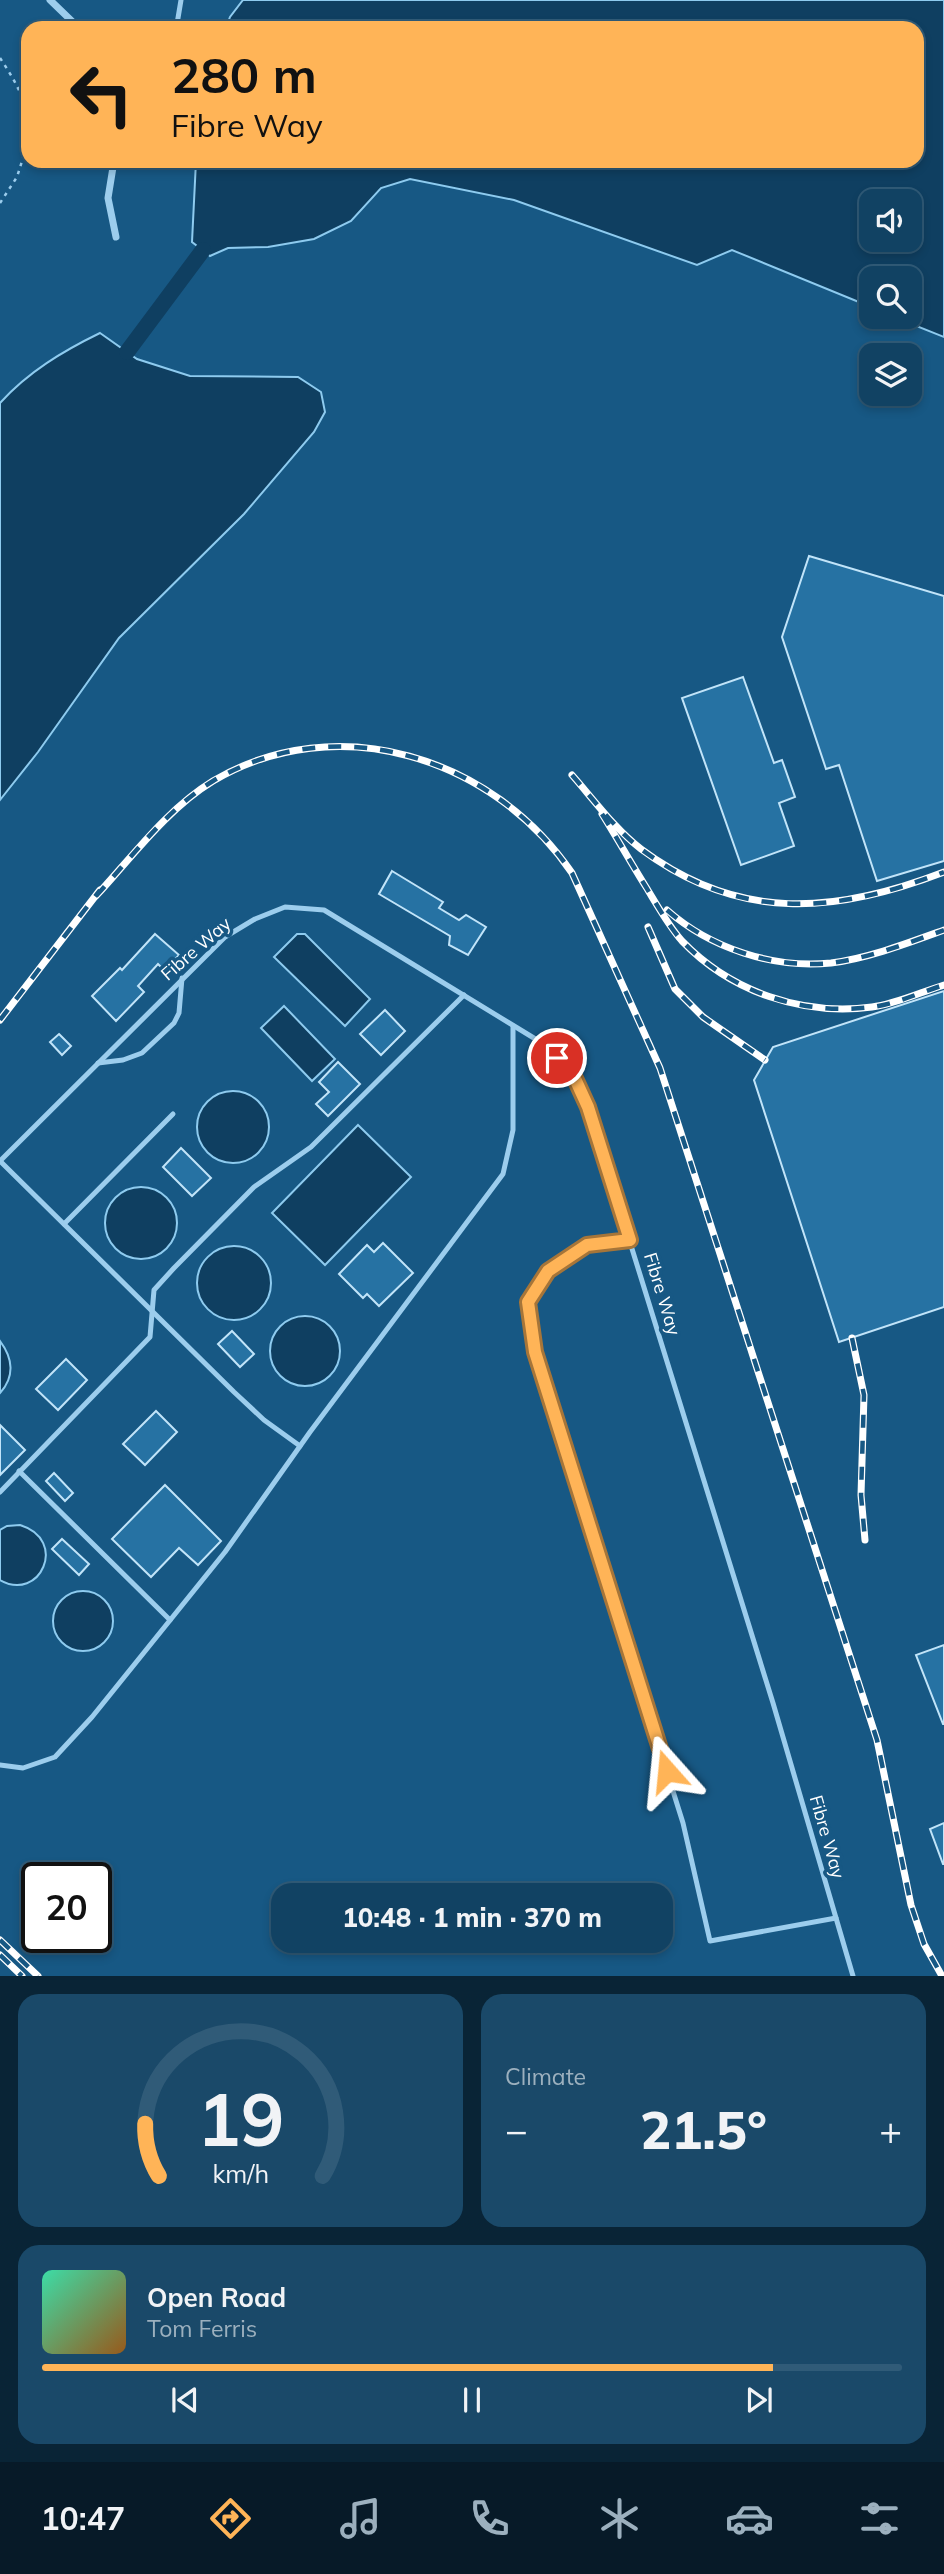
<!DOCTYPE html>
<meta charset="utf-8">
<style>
body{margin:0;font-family:Mulish,sans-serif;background:#1a4969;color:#f1f3f6;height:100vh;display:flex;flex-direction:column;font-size:26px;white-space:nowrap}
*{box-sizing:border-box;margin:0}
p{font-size:23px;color:#9cb0be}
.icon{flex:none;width:38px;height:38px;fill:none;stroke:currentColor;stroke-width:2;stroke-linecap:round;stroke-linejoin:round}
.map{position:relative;height:1976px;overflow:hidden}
.panel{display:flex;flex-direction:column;gap:18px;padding:18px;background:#092436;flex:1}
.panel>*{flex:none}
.top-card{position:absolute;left:21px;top:21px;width:903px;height:147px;border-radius:21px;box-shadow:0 4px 10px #0003,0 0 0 2px #305b78;background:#ffb457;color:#111;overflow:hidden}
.buttons{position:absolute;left:859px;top:189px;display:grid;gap:14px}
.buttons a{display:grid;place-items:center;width:63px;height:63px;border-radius:14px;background:#114263;box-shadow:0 4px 10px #0003,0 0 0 2px #305b78;font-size:35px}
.speed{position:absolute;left:21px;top:1862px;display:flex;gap:14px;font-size:35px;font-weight:700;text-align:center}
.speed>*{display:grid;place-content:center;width:91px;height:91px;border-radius:50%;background:#114263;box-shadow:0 4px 10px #0003,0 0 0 2px #305b78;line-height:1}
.speed .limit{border:4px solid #111;border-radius:10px;background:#fff;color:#111}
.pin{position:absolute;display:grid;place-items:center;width:60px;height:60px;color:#fff;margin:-30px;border:4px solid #fff;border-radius:50%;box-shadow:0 2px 7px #0007}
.me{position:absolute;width:77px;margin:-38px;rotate:342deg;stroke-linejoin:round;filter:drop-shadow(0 0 5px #0008)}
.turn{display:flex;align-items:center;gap:24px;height:147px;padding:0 35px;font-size:32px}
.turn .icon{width:91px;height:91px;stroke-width:2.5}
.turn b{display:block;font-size:49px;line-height:60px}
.big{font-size:52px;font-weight:800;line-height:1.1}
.panel .card{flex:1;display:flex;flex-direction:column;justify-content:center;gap:10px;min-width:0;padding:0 24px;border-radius:21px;background:#1a4969}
.panel .dial{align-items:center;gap:0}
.dial svg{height:182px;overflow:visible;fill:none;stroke:#305b78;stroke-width:7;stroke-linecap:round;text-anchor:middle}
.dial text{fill:#f1f3f6;stroke:none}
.song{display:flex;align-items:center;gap:21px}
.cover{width:84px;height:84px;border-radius:10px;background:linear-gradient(135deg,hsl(160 70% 55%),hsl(30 70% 35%))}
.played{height:7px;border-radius:4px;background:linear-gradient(90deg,#ffb457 85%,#305b78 85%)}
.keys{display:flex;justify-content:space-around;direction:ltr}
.heat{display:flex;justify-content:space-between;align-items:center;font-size:38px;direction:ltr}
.panel .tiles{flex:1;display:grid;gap:18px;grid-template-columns:1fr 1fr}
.card:last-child{grid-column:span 2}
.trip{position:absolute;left:271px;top:1883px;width:402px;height:70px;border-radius:21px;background:#114263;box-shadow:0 4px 10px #0003,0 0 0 2px #305b78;font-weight:800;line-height:70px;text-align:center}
.tabs{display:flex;height:112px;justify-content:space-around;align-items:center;background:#071a28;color:#9cb0be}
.tabs .icon{width:49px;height:49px}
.tabs .selected{color:#ffb457}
.tabs b{font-size:32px;color:#f1f3f6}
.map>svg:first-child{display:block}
.water{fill:#0f3f61;stroke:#8ecbef;stroke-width:2;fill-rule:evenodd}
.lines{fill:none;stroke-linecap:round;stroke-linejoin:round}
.canal{stroke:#0f3f61;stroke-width:16}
.building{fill:#2672a3;stroke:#c1e4f9;stroke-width:2}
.path{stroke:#9ccded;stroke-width:2.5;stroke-dasharray:3.5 5;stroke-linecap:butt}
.lane{stroke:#9ccded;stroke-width:5}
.street{stroke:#9ccded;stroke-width:7}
.rail-casing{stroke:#fff;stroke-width:7}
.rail{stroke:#175884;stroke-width:4.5;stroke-dasharray:13;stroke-linecap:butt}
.route-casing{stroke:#a67539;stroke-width:18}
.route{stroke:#ffb457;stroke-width:12}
.labels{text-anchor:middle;stroke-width:7;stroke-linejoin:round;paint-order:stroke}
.street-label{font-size:18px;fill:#fff;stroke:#175884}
</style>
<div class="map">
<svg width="944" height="1976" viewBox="0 0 944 1976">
<rect width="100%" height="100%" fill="#175884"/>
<g class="water">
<path d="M243,0h701v337l-50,-20h16v-39h-38l-1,29 -139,-57 -35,15 -183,-65 -104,-21 -29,9 -30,33 -37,18 -46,8 -40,1 -18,8 -18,-14 4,-81h721v-133h-691l4,-11zM910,201v39h-38v-39z"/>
<path d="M100,333l37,26 53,17 108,1 23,15 4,20 -11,20 -70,82 -125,124 -81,114 -38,48v-397c28,-31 63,-52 100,-70z"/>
<polygon points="297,934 305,934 370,999 345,1026 274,957"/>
<polygon points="284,1006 335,1059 312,1081 261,1028"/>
<circle cx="233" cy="1127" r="36"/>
<polygon points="358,1125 411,1177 325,1265 272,1213"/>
<circle cx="141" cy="1223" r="36"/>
<circle cx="234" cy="1283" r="37"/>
<circle cx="305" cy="1351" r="35"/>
<path d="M0,1341c13,17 15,36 0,52z"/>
<path d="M20,1525c49,15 20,78 -20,55v-50l7,-4z"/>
<circle cx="83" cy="1621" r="30"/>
</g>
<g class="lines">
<polyline class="canal" points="127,352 203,250"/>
</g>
<g class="building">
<polygon points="809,556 944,596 944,861 877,881 839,765 826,769 782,637"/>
<polygon points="743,677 774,763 782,760 795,797 779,803 794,846 741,865 682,698"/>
<polygon points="392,871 443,902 439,908 459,920 466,915 486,927 468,955 449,945 450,936 379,894"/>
<polygon points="155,934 179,955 165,971 158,964 138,986 144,992 116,1021 92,996 120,968 122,970"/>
<polygon points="944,991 944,1307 839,1342 754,1080 773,1047"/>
<polygon points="385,1010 405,1031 381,1055 360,1034"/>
<polygon points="59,1034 71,1046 62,1055 50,1042"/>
<polygon points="338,1062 360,1084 328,1116 316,1104 329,1092 319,1082"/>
<polygon points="181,1148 211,1178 192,1196 163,1167"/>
<polygon points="383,1243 413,1273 379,1306 367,1294 363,1298 339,1274 367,1245 374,1252"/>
<polygon points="232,1331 254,1354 240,1367 218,1344"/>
<polygon points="66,1359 87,1380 58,1410 36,1389"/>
<polygon points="156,1411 177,1432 145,1465 123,1444"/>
<polygon points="0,1425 25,1450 0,1475"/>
<polygon points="54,1473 73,1493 65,1501 46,1481"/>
<polygon points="165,1485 221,1541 198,1565 179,1548 151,1577 112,1539"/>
<polygon points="62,1539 89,1564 79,1575 52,1549"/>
<polygon points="944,1645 944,1724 943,1724 916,1655"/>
<polygon points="944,1823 944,1864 943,1864 930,1829"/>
</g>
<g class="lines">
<g class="path">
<path d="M0,58c14,21 27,42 28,68"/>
<polyline points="0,203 17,177 28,142"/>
</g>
<g class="lane">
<polyline points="173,28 177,24 181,0"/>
<polyline points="98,1063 123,1060 142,1053 174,1023 179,1013 182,978"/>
<polyline points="0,1161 225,937 255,919 285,907 324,910 542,1043 572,1072 588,1107 773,1703 853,1976"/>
<polyline points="0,1161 234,1392 264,1420 300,1446"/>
<polyline points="64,1224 173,1114"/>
<polyline points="630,1240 588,1245 548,1271 528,1302 535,1352 683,1823 710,1941 836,1918"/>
<polyline points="19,1471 170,1620"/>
<polyline points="0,1492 150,1337 154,1290 174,1268 254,1187 311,1147 464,995"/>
<polyline points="0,1765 23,1768 55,1757 92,1717 225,1552 310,1432 503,1174 513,1130 513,1026"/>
</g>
<g class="street">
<polyline points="50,0 79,28"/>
<polyline points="114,161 108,198 116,237"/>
</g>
<defs>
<g id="rail">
<path d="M572,775c22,25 43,54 69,74 98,73 194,65 303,23"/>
<path d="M602,814c15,24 29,49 44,73 11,18 22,38 36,54 49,51 120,75 190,66 24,-3 49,-15 72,-22"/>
<path d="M96,896c36,-39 71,-87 117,-115 124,-73 280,-24 359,92l88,195 217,672 34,165 13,39 18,32"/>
<path d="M667,910c43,38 106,59 164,53 38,-5 77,-20 113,-33"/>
<polyline points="648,927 675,989 703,1017 765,1060"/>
<polyline points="0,1020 100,890"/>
<polyline points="852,1338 864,1395 861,1495 865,1540"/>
<polyline points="0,1940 38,1976"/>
<polyline points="0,1955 22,1976"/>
</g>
</defs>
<use href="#rail" class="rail-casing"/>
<use href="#rail" class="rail"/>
</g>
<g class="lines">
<defs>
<polyline id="route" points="557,1058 572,1072 588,1107 630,1240 587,1245 548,1271 528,1302 535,1352 667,1771"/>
</defs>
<use href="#route" class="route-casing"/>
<use href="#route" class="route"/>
</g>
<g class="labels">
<g class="street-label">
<text transform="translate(196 949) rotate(-41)" y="6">Fibre Way</text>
<text transform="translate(662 1294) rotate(73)" y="6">Fibre Way</text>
<text transform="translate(827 1837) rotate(74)" y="6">Fibre Way</text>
</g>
</g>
</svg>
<div class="buttons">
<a><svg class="icon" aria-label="sound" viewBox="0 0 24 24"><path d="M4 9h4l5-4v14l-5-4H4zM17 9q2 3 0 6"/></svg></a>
<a><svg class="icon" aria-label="search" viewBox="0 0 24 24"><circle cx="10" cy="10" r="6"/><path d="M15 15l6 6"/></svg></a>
<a><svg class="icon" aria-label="layers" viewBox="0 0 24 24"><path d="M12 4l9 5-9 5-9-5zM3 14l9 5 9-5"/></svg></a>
</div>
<div class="speed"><div class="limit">20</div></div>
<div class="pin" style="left:557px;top:1058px;background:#d93025"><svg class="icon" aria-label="arrive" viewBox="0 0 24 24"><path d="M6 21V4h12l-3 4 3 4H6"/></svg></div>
<svg class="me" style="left:667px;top:1771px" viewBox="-20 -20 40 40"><path d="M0-17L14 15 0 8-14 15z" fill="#ffb457" stroke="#fff" stroke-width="4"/></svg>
<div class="trip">10:48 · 1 min · 370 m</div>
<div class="top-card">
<div class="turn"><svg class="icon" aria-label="left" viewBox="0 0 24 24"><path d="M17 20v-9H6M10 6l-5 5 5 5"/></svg><div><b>280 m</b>Fibre Way</div></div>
</div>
</div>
<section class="panel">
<div class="tiles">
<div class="card dial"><svg viewBox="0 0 100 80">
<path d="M14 69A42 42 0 1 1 86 69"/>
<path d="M14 69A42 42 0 0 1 8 46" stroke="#ffb457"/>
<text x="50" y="56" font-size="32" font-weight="700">19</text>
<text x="50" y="72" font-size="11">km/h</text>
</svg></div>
<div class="card"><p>Climate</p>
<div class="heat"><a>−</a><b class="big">21.5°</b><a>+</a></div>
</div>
<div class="card">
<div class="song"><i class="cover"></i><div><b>Open Road</b><p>Tom Ferris</p></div></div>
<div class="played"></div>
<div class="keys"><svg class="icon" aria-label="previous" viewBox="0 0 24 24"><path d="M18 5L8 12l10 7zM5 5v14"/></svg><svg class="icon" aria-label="pause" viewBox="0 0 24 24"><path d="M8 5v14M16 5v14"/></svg><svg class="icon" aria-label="next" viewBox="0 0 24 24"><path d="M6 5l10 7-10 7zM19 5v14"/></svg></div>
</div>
</div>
</section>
<nav class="tabs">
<b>10:47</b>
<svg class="icon selected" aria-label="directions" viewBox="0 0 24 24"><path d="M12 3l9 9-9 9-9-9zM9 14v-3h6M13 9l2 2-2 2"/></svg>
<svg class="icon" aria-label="music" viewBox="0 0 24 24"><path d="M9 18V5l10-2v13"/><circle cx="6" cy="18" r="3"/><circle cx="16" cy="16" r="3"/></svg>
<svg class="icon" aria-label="phone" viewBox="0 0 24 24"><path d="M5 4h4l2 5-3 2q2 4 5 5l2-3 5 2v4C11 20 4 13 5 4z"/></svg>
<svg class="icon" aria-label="climate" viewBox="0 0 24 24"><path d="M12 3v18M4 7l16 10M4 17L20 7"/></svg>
<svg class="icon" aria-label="car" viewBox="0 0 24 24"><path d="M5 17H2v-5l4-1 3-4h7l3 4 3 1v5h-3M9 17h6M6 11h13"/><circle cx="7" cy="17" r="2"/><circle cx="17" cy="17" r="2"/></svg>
<svg class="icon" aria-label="filters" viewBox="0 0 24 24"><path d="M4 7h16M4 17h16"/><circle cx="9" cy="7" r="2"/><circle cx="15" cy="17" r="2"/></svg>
</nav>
